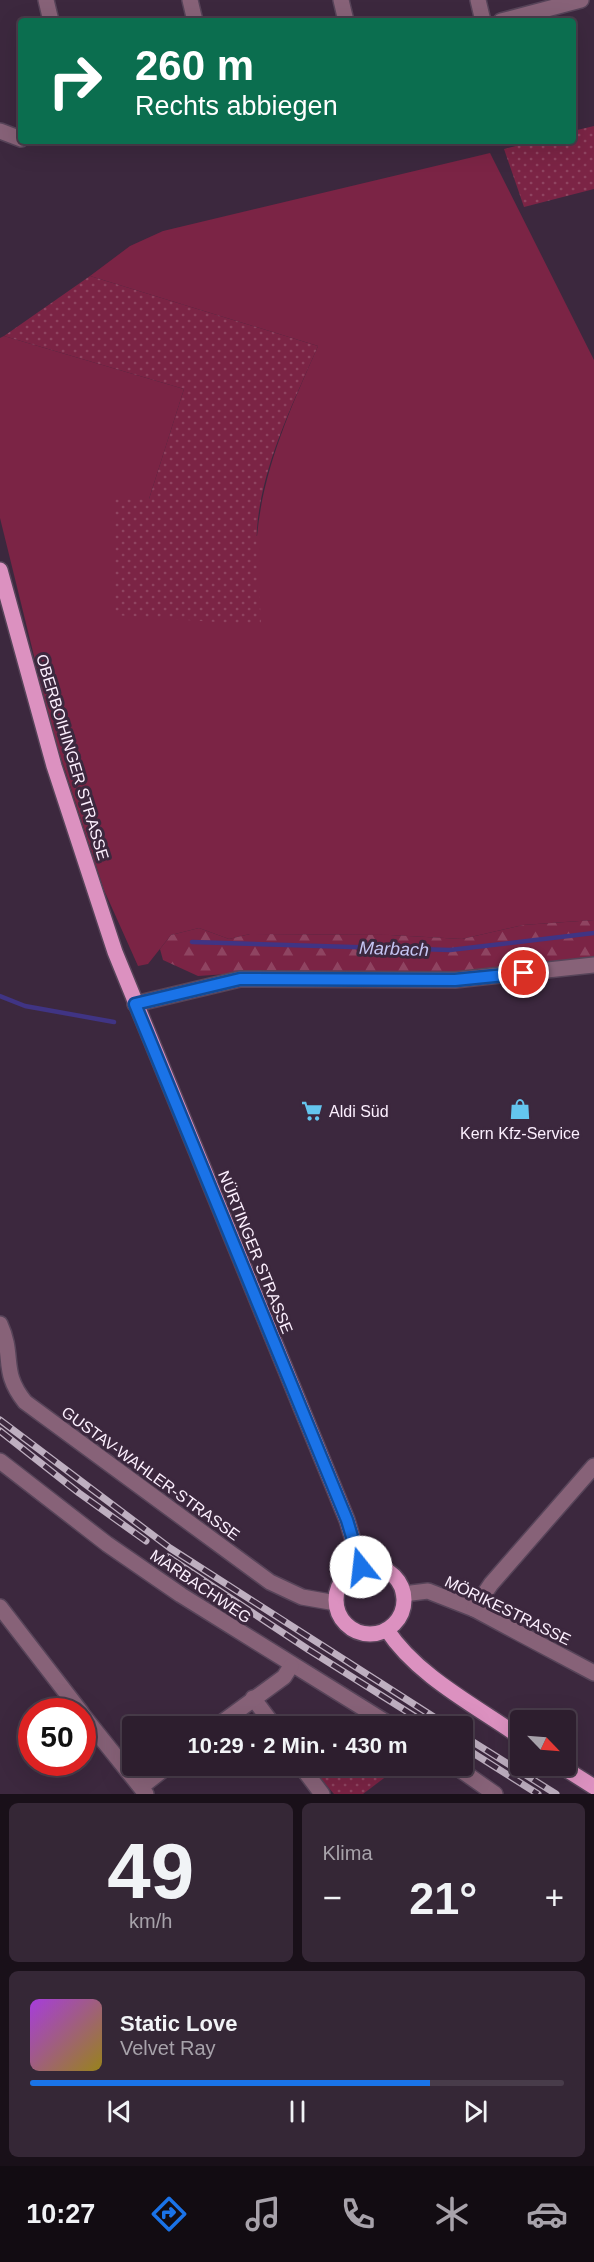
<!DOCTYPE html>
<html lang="de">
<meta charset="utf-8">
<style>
body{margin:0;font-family:Helvetica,sans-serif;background:#352736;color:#f1f3f6;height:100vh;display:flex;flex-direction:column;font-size:22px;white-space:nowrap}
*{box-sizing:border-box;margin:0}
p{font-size:20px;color:#a7a2aa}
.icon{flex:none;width:33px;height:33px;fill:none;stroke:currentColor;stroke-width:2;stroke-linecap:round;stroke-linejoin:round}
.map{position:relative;height:1794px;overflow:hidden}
.panel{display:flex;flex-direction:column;gap:9px;padding:9px;background:#191019;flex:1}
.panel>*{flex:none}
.top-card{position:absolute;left:18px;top:18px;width:558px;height:126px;border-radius:6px;box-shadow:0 6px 24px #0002,0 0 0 2px #483c4a;background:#0b6e4f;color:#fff;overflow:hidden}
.needle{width:39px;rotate:115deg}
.controls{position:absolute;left:510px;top:1710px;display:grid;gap:12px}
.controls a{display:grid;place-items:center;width:66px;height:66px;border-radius:6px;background:#2d1e2e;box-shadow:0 6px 24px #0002,0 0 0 2px #483c4a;font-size:30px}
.speed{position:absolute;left:18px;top:1698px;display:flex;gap:12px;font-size:30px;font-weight:700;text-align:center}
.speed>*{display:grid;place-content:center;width:78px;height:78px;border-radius:50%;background:#2d1e2e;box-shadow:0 6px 24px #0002,0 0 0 2px #483c4a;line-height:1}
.speed .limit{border:9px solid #d22;background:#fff;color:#111}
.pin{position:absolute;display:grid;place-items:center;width:51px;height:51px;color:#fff;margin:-26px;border:3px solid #fff;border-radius:50%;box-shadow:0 2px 6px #0007}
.me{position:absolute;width:66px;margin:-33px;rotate:344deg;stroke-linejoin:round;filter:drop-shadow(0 0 4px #0008)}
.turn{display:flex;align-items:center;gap:21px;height:126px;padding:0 18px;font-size:27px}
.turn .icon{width:78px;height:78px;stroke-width:2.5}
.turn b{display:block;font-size:42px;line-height:51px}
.big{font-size:45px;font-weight:600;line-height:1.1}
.panel .tile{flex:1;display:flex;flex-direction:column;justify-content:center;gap:9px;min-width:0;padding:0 21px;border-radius:9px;background:#352736}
.panel .dial{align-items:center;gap:0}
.dial b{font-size:78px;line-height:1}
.song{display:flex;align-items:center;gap:18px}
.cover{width:72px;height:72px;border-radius:9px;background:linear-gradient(135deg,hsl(280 70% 55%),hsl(50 70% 35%))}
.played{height:6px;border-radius:3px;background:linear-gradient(90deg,#1a73e8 75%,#483c4a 75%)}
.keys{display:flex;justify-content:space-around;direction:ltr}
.heat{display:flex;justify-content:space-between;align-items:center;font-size:33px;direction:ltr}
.panel .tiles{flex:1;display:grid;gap:9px;grid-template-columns:1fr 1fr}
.tile:last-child{grid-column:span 2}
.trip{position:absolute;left:122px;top:1716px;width:351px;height:60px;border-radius:6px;background:#2d1e2e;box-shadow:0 6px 24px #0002,0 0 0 2px #483c4a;font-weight:600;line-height:60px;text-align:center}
.tab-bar{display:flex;height:96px;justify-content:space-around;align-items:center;background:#120c12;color:#a7a2aa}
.tab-bar .icon{width:42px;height:42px}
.tab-bar .on{color:#1a73e8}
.tab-bar b{font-size:27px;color:#f1f3f6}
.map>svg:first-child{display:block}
.grass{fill:#7b2445}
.forest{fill:url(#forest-firs)}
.park{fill:url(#park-dots)}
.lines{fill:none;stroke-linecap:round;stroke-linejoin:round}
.stream{stroke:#403484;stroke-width:4.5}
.minor-casing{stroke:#574459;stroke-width:18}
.major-casing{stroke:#574459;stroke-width:18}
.minor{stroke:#876278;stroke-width:15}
.major{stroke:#dc91c0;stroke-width:15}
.rail-casing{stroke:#beafc0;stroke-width:7}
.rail{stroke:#3c283e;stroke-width:4.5;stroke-dasharray:14;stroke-linecap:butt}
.route-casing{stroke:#114b97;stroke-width:15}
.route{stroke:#1a73e8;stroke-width:10}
.labels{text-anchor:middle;stroke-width:6;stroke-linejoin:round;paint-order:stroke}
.street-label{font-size:16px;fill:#fceffe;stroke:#3c283e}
.poi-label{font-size:16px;fill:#fceffe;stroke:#3c283e;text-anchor:start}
.water-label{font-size:18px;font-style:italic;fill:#c5c5f3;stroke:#3c283e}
</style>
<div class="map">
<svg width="594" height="1794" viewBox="0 0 594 1794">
<defs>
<pattern id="forest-firs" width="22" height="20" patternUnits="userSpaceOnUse" patternTransform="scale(1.5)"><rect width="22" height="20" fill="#7b2445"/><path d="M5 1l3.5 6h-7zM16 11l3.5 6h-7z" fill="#8f4461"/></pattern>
<pattern id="park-dots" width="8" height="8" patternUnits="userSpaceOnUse" patternTransform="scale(1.5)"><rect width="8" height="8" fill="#7b2445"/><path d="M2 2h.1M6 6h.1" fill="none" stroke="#8f4461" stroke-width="1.8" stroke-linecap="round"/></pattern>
</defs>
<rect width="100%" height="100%" fill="#3c283e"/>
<path class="grass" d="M490,153l104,207v560l-71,5 -61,14 -72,-4 -140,-1 -21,5 -30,-11 -28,7 -23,29 -10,2 -34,-76 -51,-157 -53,-215v-180l4,-2 180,53 -35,110h-35l143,37c6,-67 34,-129 61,-190l-228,-70 40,-30 33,-15z"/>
<polygon class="forest" points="594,920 594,962 453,977 256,972 198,976 163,960 160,949 171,935 199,928 229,939 250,934 390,935 462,939 523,925"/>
<g class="park">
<polygon points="594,126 594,189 524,207 504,149 536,141 573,141 573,131"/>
<path d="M90,276l228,70c-23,53 -50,107 -59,165 -6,37 1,77 2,114l-148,-10 1,-117 35,1 35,-110 -180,-53z"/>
<polygon points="337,1766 400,1766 363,1794 334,1794 320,1778"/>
</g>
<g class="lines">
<g class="stream">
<polyline points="192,942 450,950 594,933"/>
<polyline points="0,996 25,1006 114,1022"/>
</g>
<defs>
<g id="minor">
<polyline points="46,0 51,21"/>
<polyline points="190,0 195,21"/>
<polyline points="341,0 346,21"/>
<polyline points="478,0 483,21"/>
<polyline points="501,21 581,0"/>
<polyline points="0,131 21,139"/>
<polyline points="135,1004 240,979 455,980 594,965"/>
<path d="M0,1324c15,33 0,47 25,78l245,180 32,15 34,6"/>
<polyline points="0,1461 107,1544 181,1595 392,1726"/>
<polyline points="403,1594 428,1591 474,1609 594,1673"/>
<polyline points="0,1607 81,1712"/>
<polyline points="474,1609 491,1584 594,1466"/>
<polyline points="253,1698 274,1726"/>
<polyline points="82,1714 146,1794"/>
<polyline points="217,1726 284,1677 291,1666"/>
<polyline points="301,1766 322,1794"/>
<polyline points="455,1766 495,1794"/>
<polyline points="141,1787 168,1766"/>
</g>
<g id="major">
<polyline points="0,570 54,766 115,952 347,1520 361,1567"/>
<circle cx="370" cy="1600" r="34"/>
<path d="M387,1630c30,46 89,76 133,107"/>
<polyline points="561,1766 594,1787"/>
</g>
</defs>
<use href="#minor" class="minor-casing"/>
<use href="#major" class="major-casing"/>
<use href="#minor" class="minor"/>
<use href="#major" class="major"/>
<defs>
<g id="rail">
<polyline points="0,1420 170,1548 448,1726"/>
<polyline points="0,1431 79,1493 146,1541"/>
<polyline points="168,1557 309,1650 430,1726"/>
<polyline points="462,1735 556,1794"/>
<polyline points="462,1746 538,1794"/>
</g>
</defs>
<use href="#rail" class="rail-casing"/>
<use href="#rail" class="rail"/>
</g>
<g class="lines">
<defs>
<polyline id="route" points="361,1567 347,1520 135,1004 240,979 455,980 524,973"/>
</defs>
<use href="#route" class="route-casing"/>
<use href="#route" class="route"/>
</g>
<defs>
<symbol id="shop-bare" viewBox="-9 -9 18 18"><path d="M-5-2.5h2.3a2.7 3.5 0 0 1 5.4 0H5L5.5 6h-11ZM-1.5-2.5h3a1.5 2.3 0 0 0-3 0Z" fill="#64c5ee" stroke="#3c283e" stroke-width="2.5" paint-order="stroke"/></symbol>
<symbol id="supermarket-bare" viewBox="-9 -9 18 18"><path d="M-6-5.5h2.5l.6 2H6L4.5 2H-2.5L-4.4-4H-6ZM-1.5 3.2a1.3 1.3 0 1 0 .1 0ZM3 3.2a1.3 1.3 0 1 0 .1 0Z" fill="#64c5ee" stroke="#3c283e" stroke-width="2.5" paint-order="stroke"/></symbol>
</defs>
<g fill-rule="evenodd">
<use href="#shop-bare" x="505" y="1094" width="30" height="30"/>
<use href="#supermarket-bare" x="297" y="1096" width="30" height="30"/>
</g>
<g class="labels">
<g class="street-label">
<text transform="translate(73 757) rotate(73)" y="6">OBERBOIHINGER STRASSE</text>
<text transform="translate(256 1252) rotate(68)" y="6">NÜRTINGER STRASSE</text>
<text transform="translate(151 1473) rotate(36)" y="6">GUSTAV-WAHLER-STRASSE</text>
<text transform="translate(201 1586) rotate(34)" y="6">MARBACHWEG</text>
<text transform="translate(508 1610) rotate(26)" y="6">MÖRIKESTRASSE</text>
</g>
<g class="poi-label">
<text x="329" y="1117">Aldi Süd</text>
<text x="520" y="1139" text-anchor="middle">Kern Kfz-Service</text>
</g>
<g class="water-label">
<text transform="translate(394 949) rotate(2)" y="6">Marbach</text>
</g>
</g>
</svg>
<div class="controls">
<a><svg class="needle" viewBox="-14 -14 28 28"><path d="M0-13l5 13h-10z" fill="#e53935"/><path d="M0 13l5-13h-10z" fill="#a7a2aa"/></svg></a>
</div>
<div class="speed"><div class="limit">50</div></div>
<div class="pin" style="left:524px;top:973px;background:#d93025"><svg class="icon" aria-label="arrive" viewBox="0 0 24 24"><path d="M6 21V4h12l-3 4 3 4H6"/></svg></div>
<svg class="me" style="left:361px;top:1567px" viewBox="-20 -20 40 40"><circle r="19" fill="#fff"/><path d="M0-13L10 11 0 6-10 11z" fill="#1a73e8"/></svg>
<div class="trip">10:29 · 2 Min. · 430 m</div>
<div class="top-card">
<div class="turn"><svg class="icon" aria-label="right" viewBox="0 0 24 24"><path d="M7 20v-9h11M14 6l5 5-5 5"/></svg><div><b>260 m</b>Rechts abbiegen</div></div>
</div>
</div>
<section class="panel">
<div class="tiles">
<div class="tile dial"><b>49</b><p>km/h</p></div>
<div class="tile"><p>Klima</p>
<div class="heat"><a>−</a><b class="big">21°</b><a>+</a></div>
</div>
<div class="tile">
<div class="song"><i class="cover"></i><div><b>Static Love</b><p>Velvet Ray</p></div></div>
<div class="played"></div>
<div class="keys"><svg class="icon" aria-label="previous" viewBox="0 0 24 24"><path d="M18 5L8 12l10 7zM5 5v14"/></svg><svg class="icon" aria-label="pause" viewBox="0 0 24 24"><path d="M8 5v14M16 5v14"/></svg><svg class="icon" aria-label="next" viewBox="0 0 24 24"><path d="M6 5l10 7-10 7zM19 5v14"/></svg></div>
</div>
</div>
</section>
<nav class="tab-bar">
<b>10:27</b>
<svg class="icon on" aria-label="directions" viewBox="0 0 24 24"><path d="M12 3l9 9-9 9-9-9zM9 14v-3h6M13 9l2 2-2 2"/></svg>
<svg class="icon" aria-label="music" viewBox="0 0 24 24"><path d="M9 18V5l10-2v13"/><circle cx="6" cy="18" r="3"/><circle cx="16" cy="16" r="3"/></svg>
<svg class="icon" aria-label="phone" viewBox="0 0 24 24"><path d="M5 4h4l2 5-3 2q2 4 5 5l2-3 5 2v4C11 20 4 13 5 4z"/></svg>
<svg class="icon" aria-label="climate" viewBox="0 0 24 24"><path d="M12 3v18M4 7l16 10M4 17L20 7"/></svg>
<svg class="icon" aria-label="car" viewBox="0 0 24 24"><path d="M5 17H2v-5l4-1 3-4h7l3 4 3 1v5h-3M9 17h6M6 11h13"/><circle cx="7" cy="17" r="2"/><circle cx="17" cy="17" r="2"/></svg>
</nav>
